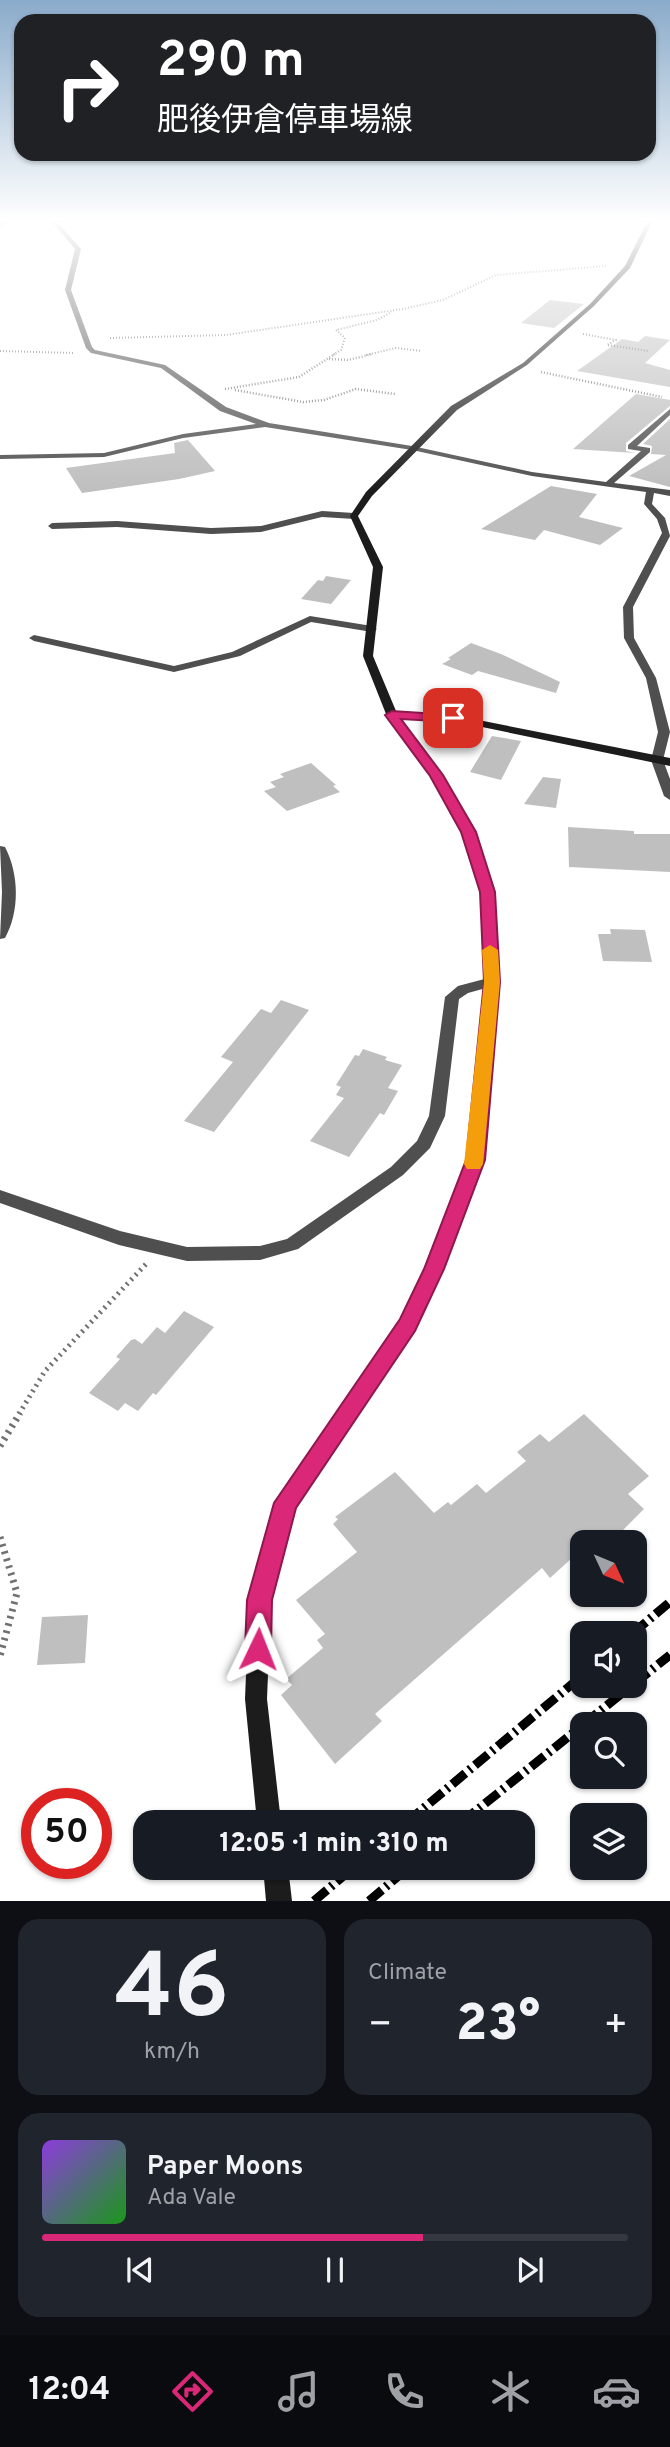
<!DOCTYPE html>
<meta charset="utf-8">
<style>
body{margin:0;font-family:Overpass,"Noto Sans JP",sans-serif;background:#20242c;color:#f1f3f6;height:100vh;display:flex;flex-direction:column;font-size:26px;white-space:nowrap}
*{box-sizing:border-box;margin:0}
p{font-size:23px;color:#9ea1a6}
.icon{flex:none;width:38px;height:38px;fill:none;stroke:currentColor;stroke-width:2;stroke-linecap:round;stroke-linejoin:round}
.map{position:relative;height:1901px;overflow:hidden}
.sheet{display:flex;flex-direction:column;gap:18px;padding:18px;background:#0d0f14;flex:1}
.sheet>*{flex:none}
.top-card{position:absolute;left:14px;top:14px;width:642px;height:147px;border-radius:21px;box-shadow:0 2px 5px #0004;background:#202124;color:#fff;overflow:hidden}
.needle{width:46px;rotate:134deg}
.controls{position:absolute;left:570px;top:1530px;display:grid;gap:14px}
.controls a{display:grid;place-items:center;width:77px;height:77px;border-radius:14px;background:#171b24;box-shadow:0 2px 5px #0004;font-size:35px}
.speed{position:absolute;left:21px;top:1788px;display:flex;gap:14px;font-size:35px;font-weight:700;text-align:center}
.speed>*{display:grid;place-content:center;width:91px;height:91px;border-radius:50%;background:#171b24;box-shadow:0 2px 5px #0004;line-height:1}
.speed .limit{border:10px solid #d22;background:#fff;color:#111}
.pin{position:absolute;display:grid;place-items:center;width:60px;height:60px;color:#fff;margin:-30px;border-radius:14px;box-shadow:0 4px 10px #0006}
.me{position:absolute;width:77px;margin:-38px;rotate:2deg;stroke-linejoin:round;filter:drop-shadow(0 0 5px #0008)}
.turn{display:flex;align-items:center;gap:24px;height:147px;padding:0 28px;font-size:32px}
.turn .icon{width:91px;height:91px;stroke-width:2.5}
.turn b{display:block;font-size:49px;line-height:60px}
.big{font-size:52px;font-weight:800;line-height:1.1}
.sheet .card{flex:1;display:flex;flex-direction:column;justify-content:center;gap:10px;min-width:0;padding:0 24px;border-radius:21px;background:#20242c}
.sheet .dial{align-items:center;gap:0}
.dial b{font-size:91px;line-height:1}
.song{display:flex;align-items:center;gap:21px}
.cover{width:84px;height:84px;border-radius:10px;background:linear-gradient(135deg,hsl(270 70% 55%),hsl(120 70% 35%))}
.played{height:7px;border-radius:4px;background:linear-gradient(90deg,#db2777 65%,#363941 65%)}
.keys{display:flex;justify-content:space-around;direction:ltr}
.heat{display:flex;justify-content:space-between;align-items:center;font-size:38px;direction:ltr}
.sheet .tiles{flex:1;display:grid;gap:18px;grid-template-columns:1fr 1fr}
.card:last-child{grid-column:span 2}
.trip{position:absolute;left:133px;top:1810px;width:402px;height:70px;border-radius:21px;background:#171b24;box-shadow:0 2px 5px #0004;font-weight:800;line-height:70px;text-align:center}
.tabs{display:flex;height:112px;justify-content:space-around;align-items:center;background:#090b0e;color:#9ea1a6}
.tabs .icon{width:49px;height:49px}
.tabs .current{color:#db2777}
.tabs b{font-size:32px;color:#f1f3f6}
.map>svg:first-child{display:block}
.building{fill:#bfbfbf}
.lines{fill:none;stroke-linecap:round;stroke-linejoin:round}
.path-far3{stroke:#717171;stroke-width:2;stroke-dasharray:1 2;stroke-linecap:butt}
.path-far2{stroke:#717171;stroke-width:2.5;stroke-dasharray:1 2;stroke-linecap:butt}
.path-far1{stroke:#717171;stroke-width:5;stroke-dasharray:2 4.5;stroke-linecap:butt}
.path{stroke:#717171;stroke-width:7;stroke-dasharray:2.5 5;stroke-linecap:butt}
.street{fill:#4f4f4f;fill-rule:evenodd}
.secondary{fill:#1c1c1c;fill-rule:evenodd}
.rail{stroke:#000;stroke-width:9;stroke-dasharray:17 5 2.5 5;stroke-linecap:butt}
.route{fill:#db2777;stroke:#8e194d;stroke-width:2}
.slow{fill:#f59e0b}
</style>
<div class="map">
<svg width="670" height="1901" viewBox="0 0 670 1901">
<rect width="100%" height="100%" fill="#fff"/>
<g class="building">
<polygon points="550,300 584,304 554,328 521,323"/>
<polygon points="645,336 670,340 645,363 670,370 670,387 577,371 622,339 638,342"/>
<polygon points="636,394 670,400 670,406 626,443 626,451 635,453 573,449"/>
<polygon points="670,419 670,487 629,476 666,455 651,454 652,446 643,444"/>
<polygon points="188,440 215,471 179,479 82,493 66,468 175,453 174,443"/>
<polygon points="551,486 597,494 579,517 623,528 600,545 544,530 535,540 481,529"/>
<polygon points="326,576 351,580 331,604 301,599 318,580 323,581"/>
<polygon points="471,643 501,654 560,682 556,693 478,671 472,675 442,664 451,659 448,658"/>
<polygon points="492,736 521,741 501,780 470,772"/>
<polygon points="311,763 336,785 333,786 340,792 287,811 264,791 276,787 270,782 284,777 280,774"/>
<polygon points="543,777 561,779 556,808 524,804"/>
<polygon points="568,827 634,831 634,834 670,834 670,872 569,867"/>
<polygon points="610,929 645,930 652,962 603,961 598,934 611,934"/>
<polygon points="281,1000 309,1010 214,1132 184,1121 233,1062 221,1057 261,1009 271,1013"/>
<polygon points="363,1049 387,1057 385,1060 402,1065 388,1088 398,1091 384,1115 380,1113 349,1157 310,1141 344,1098 336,1095 341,1087 336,1085 355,1055 359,1056"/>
<polygon points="184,1311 214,1327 156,1395 153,1393 138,1411 125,1403 118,1411 89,1393 120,1359 116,1357 131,1340 135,1339 142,1344 157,1327 165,1333"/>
<polygon points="584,1414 649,1476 628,1494 644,1509 623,1530 594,1542 583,1542 583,1548 550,1578 542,1568 375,1714 382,1721 335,1764 281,1695 292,1685 286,1679 323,1648 317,1640 325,1634 296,1600 357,1552 333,1524 338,1519 335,1517 395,1472 434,1513 448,1502 451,1505 477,1484 486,1493 526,1461 517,1452 540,1434 549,1442"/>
<polygon points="88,1615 85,1663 37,1665 42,1617"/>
</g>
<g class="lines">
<g class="path-far3">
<polyline points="583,334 616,340 607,345 649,351"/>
<polyline points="110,338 226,335 403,309 443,300 496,275 606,266"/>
<polyline points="0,351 75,353"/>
<polyline points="333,355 341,350 345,338 336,330 377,320 392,312"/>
<polyline points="366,355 396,348 422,351"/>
</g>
<g class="path-far2">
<polyline points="329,359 348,360 373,354"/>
<polyline points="541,372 662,397"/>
<polyline points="225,389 299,377 335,354"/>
<polyline points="235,390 303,402 324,400 356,389 395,394"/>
</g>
<polyline class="path-far1" points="19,1414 45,1371 146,1264"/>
<g class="path">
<polyline points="0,1446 20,1413"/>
<polyline points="0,1537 17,1593 0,1656"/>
</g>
<g class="street">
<polygon points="0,222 10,222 0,226"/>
<polygon points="52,222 57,222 81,249 71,290 92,347 95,350 165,365 226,407 269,423 412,446 532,472 606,482 641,451 628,449 628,445 670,409 670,415 637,446 650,448 650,452 614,483 670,490 670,496 654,493 652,504 665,518 670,536 633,607 634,638 656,678 670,732 663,760 670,779 670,800 664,796 651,760 658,732 646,678 624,638 623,607 662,533 657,519 644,504 646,492 532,476 412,450 265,427 183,438 104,457 0,459 0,455 104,453 183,434 256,424 220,411 161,368 91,353 86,348 65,290 75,249"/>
<polygon points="322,511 354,513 358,516 354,519 322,517 261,532 211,534 117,527 52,529 48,526 52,523 117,521 211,528 261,526"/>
<polygon points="310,616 372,626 377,629 372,632 311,622 240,656 174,672 34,641 29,638 34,635 174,666 232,652"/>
<path d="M0,846l5,1c14,27 15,64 0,91l-5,1 2,-47z"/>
<polygon points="492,977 499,982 497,985 468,993 459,999 445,1116 430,1148 403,1175 298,1249 260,1260 187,1261 119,1245 0,1203 0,1190 120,1231 187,1247 260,1246 287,1239 391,1167 417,1141 429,1116 445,997 458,986"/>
</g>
<g class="secondary">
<polygon points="647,222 652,222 630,268 594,306 527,365 457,410 372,496 358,516 383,567 373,656 396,711 453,715 670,758 670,766 453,721 401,718 442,775 475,832 495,892 499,982 483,1160 443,1269 415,1330 295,1507 271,1600 267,1699 281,1822 257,1822 245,1699 249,1600 279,1496 401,1320 425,1269 467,1160 485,982 481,892 463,832 430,775 386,714 363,656 373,567 350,516 366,492 451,406 523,363 590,304 625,266"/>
<polygon points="263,1867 288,1867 292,1901 266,1901"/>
</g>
<g class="rail">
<polyline points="633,1633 670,1602"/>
<polyline points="635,1683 670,1655"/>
<polyline points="584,1724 632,1685"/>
<polyline points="407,1822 583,1675"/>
<polyline points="462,1822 583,1725"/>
<polyline points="314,1901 354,1867"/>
<polyline points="369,1901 409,1867"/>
</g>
</g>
<linearGradient id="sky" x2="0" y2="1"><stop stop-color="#8aabca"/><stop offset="0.45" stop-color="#fff"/><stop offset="1" stop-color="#fff" stop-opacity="0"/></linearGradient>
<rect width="670" height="489" fill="url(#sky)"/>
<polygon class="route" points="392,711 453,715 459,718 453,722 401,719 443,775 476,832 495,892 500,982 485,1160 444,1269 415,1331 296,1508 272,1600 271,1649 267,1658 258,1662 249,1658 245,1649 247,1600 274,1503 400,1319 424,1269 466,1160 484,982 480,892 461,832 430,776 385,715"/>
<polygon class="slow" points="490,945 498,950 500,982 483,1164 480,1169 467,1169 464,1164 484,982 482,950"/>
</svg>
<div class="controls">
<a><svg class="needle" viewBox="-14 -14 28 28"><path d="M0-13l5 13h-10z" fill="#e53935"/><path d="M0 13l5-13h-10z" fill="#9ea1a6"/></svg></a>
<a><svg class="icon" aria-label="sound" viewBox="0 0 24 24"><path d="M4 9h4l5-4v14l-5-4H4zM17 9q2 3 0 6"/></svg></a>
<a><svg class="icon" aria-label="search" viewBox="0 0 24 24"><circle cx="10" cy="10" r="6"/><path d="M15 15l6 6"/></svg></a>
<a><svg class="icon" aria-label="layers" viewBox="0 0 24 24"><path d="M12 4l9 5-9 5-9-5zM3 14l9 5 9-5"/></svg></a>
</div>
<div class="speed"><div class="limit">50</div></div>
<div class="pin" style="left:453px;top:718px;background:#d93025"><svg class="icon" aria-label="arrive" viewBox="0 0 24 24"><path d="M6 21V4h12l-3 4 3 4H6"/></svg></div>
<svg class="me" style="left:258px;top:1649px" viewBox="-20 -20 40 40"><path d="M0-17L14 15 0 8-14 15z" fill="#db2777" stroke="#fff" stroke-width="4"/></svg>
<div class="trip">12:05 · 1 min · 310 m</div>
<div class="top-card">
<div class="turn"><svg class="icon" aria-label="right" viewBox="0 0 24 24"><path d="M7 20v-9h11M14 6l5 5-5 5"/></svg><div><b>290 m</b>肥後伊倉停車場線</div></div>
</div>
</div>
<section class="sheet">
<div class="tiles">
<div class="card dial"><b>46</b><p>km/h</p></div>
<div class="card"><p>Climate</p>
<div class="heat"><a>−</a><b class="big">23°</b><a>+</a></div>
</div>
<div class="card">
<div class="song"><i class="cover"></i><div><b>Paper Moons</b><p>Ada Vale</p></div></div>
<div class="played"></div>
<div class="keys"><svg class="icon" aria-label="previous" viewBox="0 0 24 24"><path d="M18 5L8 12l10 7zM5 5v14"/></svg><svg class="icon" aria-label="pause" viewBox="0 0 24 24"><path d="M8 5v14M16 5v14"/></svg><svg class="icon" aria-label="next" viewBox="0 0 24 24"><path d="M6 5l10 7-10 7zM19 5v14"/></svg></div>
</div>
</div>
</section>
<nav class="tabs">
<b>12:04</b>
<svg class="icon current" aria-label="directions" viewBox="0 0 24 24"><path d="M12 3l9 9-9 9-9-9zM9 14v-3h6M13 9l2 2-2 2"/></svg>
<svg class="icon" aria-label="music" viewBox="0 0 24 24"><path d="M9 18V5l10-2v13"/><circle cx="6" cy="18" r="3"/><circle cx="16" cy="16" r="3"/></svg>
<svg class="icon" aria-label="phone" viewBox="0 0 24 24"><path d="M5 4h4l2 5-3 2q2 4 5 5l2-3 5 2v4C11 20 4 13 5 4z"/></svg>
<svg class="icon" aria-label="climate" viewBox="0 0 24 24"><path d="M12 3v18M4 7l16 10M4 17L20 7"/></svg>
<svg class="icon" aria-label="car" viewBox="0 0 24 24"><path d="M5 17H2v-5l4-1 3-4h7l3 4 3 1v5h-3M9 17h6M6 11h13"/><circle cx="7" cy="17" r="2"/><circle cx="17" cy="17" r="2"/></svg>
</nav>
